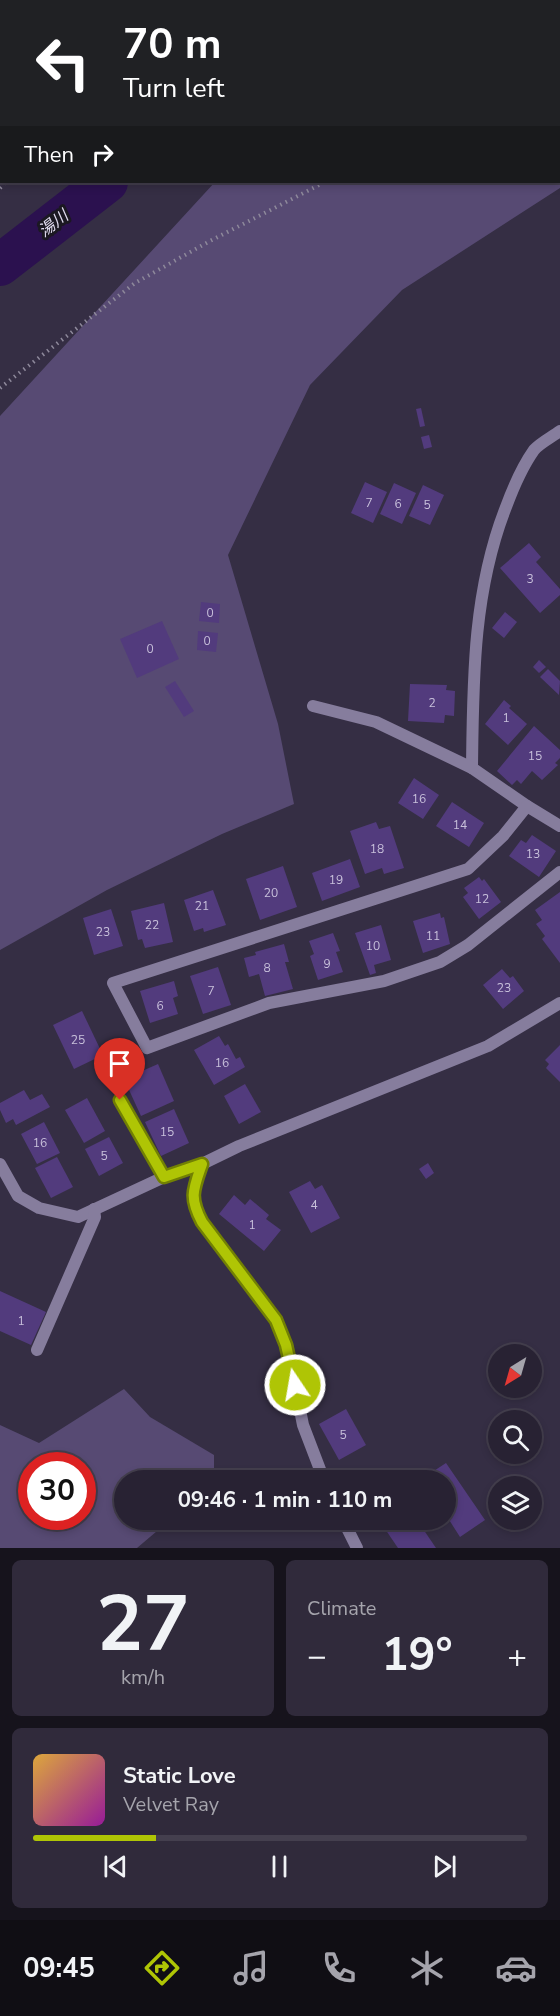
<!DOCTYPE html>
<meta charset="utf-8">
<style>
body{margin:0;font-family:"Nunito Sans","Noto Sans JP",sans-serif;background:#302a3b;color:#f1f3f6;height:100vh;display:flex;flex-direction:column;font-size:22px;white-space:nowrap}
*{box-sizing:border-box;margin:0}
p{font-size:20px;color:#a5a4ac}
.icon{flex:none;width:33px;height:33px;fill:none;stroke:currentColor;stroke-width:2;stroke-linecap:round;stroke-linejoin:round}
.map{position:relative;height:1548px;overflow:hidden}
.panel{display:flex;flex-direction:column;gap:12px;padding:12px;background:#16131c;flex:1}
.panel>*{flex:none}
.top-card{position:absolute;left:0px;top:0px;width:561px;height:183px;box-shadow:0 3px 9px #0003,0 0 0 2px #443f4e;background:#202124;color:#fff;overflow:hidden}
.needle{width:39px;rotate:217deg}
.buttons{position:absolute;left:488px;top:1344px;display:grid;gap:12px}
.buttons a{display:grid;place-items:center;width:54px;height:54px;border-radius:50%;background:#282233;box-shadow:0 3px 9px #0003,0 0 0 2px #443f4e;font-size:30px}
.speed{position:absolute;left:18px;top:1452px;display:flex;gap:12px;font-size:30px;font-weight:700;text-align:center}
.speed>*{display:grid;place-content:center;width:78px;height:78px;border-radius:50%;background:#282233;box-shadow:0 3px 9px #0003,0 0 0 2px #443f4e;line-height:1}
.speed .limit{border:9px solid #d22;background:#fff;color:#111}
.pin{position:absolute;display:grid;place-items:center;width:51px;height:51px;color:#fff;margin:-62px -26px;border-radius:50% 50% 50% 0;rotate:-45deg;box-shadow:0 0 6px #0007}
.pin .icon{rotate:45deg}
.me{position:absolute;width:66px;margin:-33px;rotate:348deg;stroke-linejoin:round;filter:drop-shadow(0 0 4px #0008)}
.turn{display:flex;align-items:center;gap:21px;height:126px;padding:0 24px;font-size:27px}
.turn .icon{width:78px;height:78px;stroke-width:2.5}
.turn b{display:block;font-size:42px;line-height:51px}
.then{display:flex;align-items:center;height:57px;padding:0 24px;background:#0003;gap:12px;font-size:22px}
.big{font-size:45px;font-weight:700;line-height:1.1}
.panel .tile{flex:1;display:flex;flex-direction:column;justify-content:center;gap:9px;min-width:0;padding:0 21px;border-radius:9px;background:#302a3b}
.panel .dial{align-items:center;gap:0}
.dial b{font-size:78px;line-height:1}
.song{display:flex;align-items:center;gap:18px}
.cover{width:72px;height:72px;border-radius:9px;background:linear-gradient(135deg,hsl(40 70% 55%),hsl(300 70% 35%))}
.played{height:6px;border-radius:3px;background:linear-gradient(90deg,#afc505 25%,#443f4e 25%)}
.keys{display:flex;justify-content:space-around;direction:ltr}
.heat{display:flex;justify-content:space-between;align-items:center;font-size:33px;direction:ltr}
.panel .tiles{flex:1;display:grid;gap:12px;grid-template-columns:1fr 1fr}
.tile:last-child{grid-column:span 2}
.trip{position:absolute;left:114px;top:1470px;width:342px;height:60px;border-radius:30px;background:#282233;box-shadow:0 3px 9px #0003,0 0 0 2px #443f4e;font-weight:700;line-height:60px;text-align:center}
.tab-bar{display:flex;height:96px;justify-content:space-around;align-items:center;background:#100e14;color:#a5a4ac}
.tab-bar .icon{width:42px;height:42px}
.tab-bar .selected{color:#afc505}
.tab-bar b{font-size:27px;color:#f1f3f6}
.map>svg:first-child{display:block}
.green{fill:#574a73;fill-rule:evenodd}
.lines{fill:none;stroke-linecap:round;stroke-linejoin:round}
.river{stroke:#2b114f;stroke-width:42}
.building{fill:#523b7d}
.path{stroke:#8e899b;stroke-width:4;stroke-dasharray:1.5 4.5;stroke-linecap:butt}
.street{stroke:#867d9d;stroke-width:12}
.route-casing{stroke:#728003;stroke-width:15}
.route{stroke:#afc505;stroke-width:10}
.labels{text-anchor:middle;stroke-width:6;stroke-linejoin:round;paint-order:stroke}
.number-label{font-size:12px;fill:#c8c0db}
.water-label{font-size:16px;font-style:italic;fill:#e2ddf1;stroke:#1b1822}
</style>
<div class="map">
<svg width="560" height="1548" viewBox="0 0 560 1548">
<rect width="100%" height="100%" fill="#352e44"/>
<g class="green">
<polygon points="560,22 560,188 402,290 310,385 228,555 278,724 294,804 222,834 107,890 0,950 0,416 215,182 560,182"/>
<path d="M124,1389l26,28 64,38v25h-90v40h46l-33,28h-137v-123l39,18zM32,1466h50v50h-50z"/>
</g>
<g class="lines">
<g class="river">
<polyline points="296,2 297,0"/>
<polyline points="0,265 107,182"/>
</g>
</g>
<g class="building">
<polygon points="421,408 425,426 420,427 416,409"/>
<polygon points="429,435 432,447 424,449 421,437"/>
<polygon points="365,482 387,492 373,523 351,513"/>
<polygon points="394,483 416,493 402,524 380,514"/>
<polygon points="423,485 444,495 430,525 409,516"/>
<polygon points="529,543 541,557 536,562 560,589 560,595 540,613 500,568"/>
<polygon points="201,602 220,604 219,623 199,621"/>
<polygon points="505,612 517,622 504,638 492,628"/>
<polygon points="162,621 179,659 137,678 120,639"/>
<polygon points="198,631 218,633 216,652 197,650"/>
<polygon points="539,660 546,667 539,673 533,667"/>
<polygon points="548,669 560,681 559,695 540,677"/>
<polygon points="175,681 194,711 184,717 165,687"/>
<polygon points="410,684 447,685 446,690 455,691 454,716 445,715 444,723 408,721"/>
<polygon points="504,700 511,706 509,708 527,724 508,745 485,724"/>
<polygon points="534,726 560,750 560,758 555,763 558,765 542,780 532,771 521,784 517,780 512,785 497,771"/>
<polygon points="414,778 439,795 423,819 398,803"/>
<polygon points="452,802 484,823 469,847 436,826"/>
<polygon points="376,822 379,829 390,826 404,868 384,874 382,868 365,874 350,831"/>
<polygon points="532,835 556,851 539,877 509,856 521,840 526,843"/>
<polygon points="350,859 360,887 322,901 312,873"/>
<polygon points="283,866 297,907 260,920 246,879"/>
<polygon points="479,877 482,881 484,879 501,902 479,919 463,897 468,893 464,888"/>
<polygon points="213,890 226,925 204,932 203,928 194,931 184,900"/>
<polygon points="560,892 560,963 542,939 545,936 536,924 542,920 535,910"/>
<polygon points="164,903 173,942 145,948 142,939 138,940 131,911"/>
<polygon points="111,909 123,946 94,955 83,918"/>
<polygon points="440,913 441,918 444,917 450,944 423,953 413,921"/>
<polygon points="381,925 391,960 374,965 376,973 370,975 355,933"/>
<polygon points="333,933 340,951 336,952 343,972 318,980 310,956 314,954 309,941"/>
<polygon points="284,944 289,962 285,962 293,989 265,996 259,974 249,977 244,958 256,955 255,952"/>
<polygon points="218,967 231,1005 203,1014 190,976"/>
<polygon points="502,969 510,978 513,976 524,991 503,1009 483,985"/>
<polygon points="174,981 178,996 173,998 178,1014 150,1023 140,991"/>
<polygon points="82,1011 103,1055 74,1069 53,1025"/>
<polygon points="219,1036 225,1046 228,1044 236,1059 240,1057 245,1067 214,1085 194,1050"/>
<polygon points="560,1045 560,1082 546,1068 549,1064 545,1060"/>
<polygon points="158,1064 174,1101 141,1116 124,1079"/>
<polygon points="245,1084 261,1112 239,1124 224,1096"/>
<polygon points="24,1090 30,1100 42,1094 50,1107 16,1125 13,1119 6,1123 0,1110 0,1103"/>
<polygon points="87,1098 105,1131 84,1143 65,1110"/>
<polygon points="174,1109 189,1143 161,1156 145,1122"/>
<polygon points="44,1122 60,1153 37,1164 21,1134"/>
<polygon points="109,1137 123,1163 99,1176 85,1149"/>
<polygon points="57,1157 73,1187 51,1198 35,1168"/>
<polygon points="428,1163 434,1173 426,1179 419,1169"/>
<polygon points="310,1181 315,1189 322,1185 340,1218 311,1233 289,1192"/>
<polygon points="234,1195 245,1205 250,1199 269,1215 266,1219 281,1230 264,1251 219,1214"/>
<polygon points="0,1291 46,1312 31,1345 0,1331"/>
<polygon points="346,1409 366,1445 339,1460 319,1424"/>
<polygon points="446,1463 485,1520 460,1537 446,1515 446,1480 420,1480"/>
<polygon points="379,1520 417,1520 436,1548 398,1548"/>
</g>
<g class="lines">
<g class="path">
<polyline points="173,2 174,0"/>
<polyline points="537,2 538,0"/>
<polyline points="0,188 6,182"/>
<polyline points="0,388 135,283 210,241 325,182"/>
</g>
<g class="street">
<path d="M560,431c-8,6 -20,12 -26,19 -12,17 -21,38 -28,57 -33,84 -33,172 -34,261l55,38 33,20"/>
<polyline points="313,706 376,722 472,768"/>
<polyline points="527,806 503,836 468,869 113,983 147,1048 269,1003 384,981 440,962 468,945 560,872"/>
<polyline points="120,1100 164,1177"/>
<polyline points="0,1164 18,1196 39,1208 78,1217 164,1177 202,1164"/>
<polyline points="37,1350 95,1217 94,1209"/>
<path d="M324,1480l-21,-55 -16,-80 -11,-25 -74,-97c-12,-25 -9,-35 0,-59l37,-18 249,-100 72,-43"/>
<polyline points="343,1520 357,1548"/>
</g>
</g>
<g class="lines">
<defs>
<path id="route" d="M120,1100l44,77 38,-13c-9,26 -13,33 0,58l74,98 10,25 9,40"/>
</defs>
<use href="#route" class="route-casing"/>
<use href="#route" class="route"/>
</g>
<g class="labels">
<g class="number-label">
<text x="369" y="507">7</text>
<text x="398" y="508">6</text>
<text x="427" y="509">5</text>
<text x="530" y="583">3</text>
<text x="210" y="617">0</text>
<text x="207" y="645">0</text>
<text x="150" y="653">0</text>
<text x="432" y="707">2</text>
<text x="506" y="722">1</text>
<text x="535" y="760">15</text>
<text x="419" y="803">16</text>
<text x="460" y="829">14</text>
<text x="377" y="853">18</text>
<text x="533" y="858">13</text>
<text x="336" y="884">19</text>
<text x="271" y="897">20</text>
<text x="482" y="903">12</text>
<text x="202" y="910">21</text>
<text x="152" y="929">22</text>
<text x="103" y="936">23</text>
<text x="433" y="940">11</text>
<text x="373" y="950">10</text>
<text x="327" y="968">9</text>
<text x="267" y="972">8</text>
<text x="504" y="992">23</text>
<text x="211" y="995">7</text>
<text x="160" y="1010">6</text>
<text x="78" y="1044">25</text>
<text x="222" y="1067">16</text>
<text x="167" y="1136">15</text>
<text x="40" y="1147">16</text>
<text x="104" y="1160">5</text>
<text x="314" y="1209">4</text>
<text x="252" y="1229">1</text>
<text x="21" y="1325">1</text>
<text x="343" y="1439">5</text>
</g>
<g class="water-label">
<text transform="translate(53 223) rotate(-38)" y="6">湯川</text>
</g>
</g>
</svg>
<div class="buttons">
<a><svg class="needle" viewBox="-14 -14 28 28"><path d="M0-13l5 13h-10z" fill="#e53935"/><path d="M0 13l5-13h-10z" fill="#a5a4ac"/></svg></a>
<a><svg class="icon" aria-label="search" viewBox="0 0 24 24"><circle cx="10" cy="10" r="6"/><path d="M15 15l6 6"/></svg></a>
<a><svg class="icon" aria-label="layers" viewBox="0 0 24 24"><path d="M12 4l9 5-9 5-9-5zM3 14l9 5 9-5"/></svg></a>
</div>
<div class="speed"><div class="limit">30</div></div>
<div class="pin" style="left:120px;top:1100px;background:#d93025"><svg class="icon" aria-label="arrive" viewBox="0 0 24 24"><path d="M6 21V4h12l-3 4 3 4H6"/></svg></div>
<svg class="me" style="left:295px;top:1385px" viewBox="-20 -20 40 40"><circle r="17" fill="#afc505" stroke="#fff" stroke-width="3"/><path d="M0-11L8 9 0 5-8 9z" fill="#fff"/></svg>
<div class="trip">09:46 · 1 min · 110 m</div>
<div class="top-card">
<div class="turn"><svg class="icon" aria-label="left" viewBox="0 0 24 24"><path d="M17 20v-9H6M10 6l-5 5 5 5"/></svg><div><b>70 m</b>Turn left</div></div>
<div class="then">Then<svg class="icon" aria-label="right" viewBox="0 0 24 24"><path d="M7 20v-9h11M14 6l5 5-5 5"/></svg></div>
</div>
</div>
<section class="panel">
<div class="tiles">
<div class="tile dial"><b>27</b><p>km/h</p></div>
<div class="tile"><p>Climate</p>
<div class="heat"><a>−</a><b class="big">19°</b><a>+</a></div>
</div>
<div class="tile">
<div class="song"><i class="cover"></i><div><b>Static Love</b><p>Velvet Ray</p></div></div>
<div class="played"></div>
<div class="keys"><svg class="icon" aria-label="previous" viewBox="0 0 24 24"><path d="M18 5L8 12l10 7zM5 5v14"/></svg><svg class="icon" aria-label="pause" viewBox="0 0 24 24"><path d="M8 5v14M16 5v14"/></svg><svg class="icon" aria-label="next" viewBox="0 0 24 24"><path d="M6 5l10 7-10 7zM19 5v14"/></svg></div>
</div>
</div>
</section>
<nav class="tab-bar">
<b>09:45</b>
<svg class="icon selected" aria-label="directions" viewBox="0 0 24 24"><path d="M12 3l9 9-9 9-9-9zM9 14v-3h6M13 9l2 2-2 2"/></svg>
<svg class="icon" aria-label="music" viewBox="0 0 24 24"><path d="M9 18V5l10-2v13"/><circle cx="6" cy="18" r="3"/><circle cx="16" cy="16" r="3"/></svg>
<svg class="icon" aria-label="phone" viewBox="0 0 24 24"><path d="M5 4h4l2 5-3 2q2 4 5 5l2-3 5 2v4C11 20 4 13 5 4z"/></svg>
<svg class="icon" aria-label="climate" viewBox="0 0 24 24"><path d="M12 3v18M4 7l16 10M4 17L20 7"/></svg>
<svg class="icon" aria-label="car" viewBox="0 0 24 24"><path d="M5 17H2v-5l4-1 3-4h7l3 4 3 1v5h-3M9 17h6M6 11h13"/><circle cx="7" cy="17" r="2"/><circle cx="17" cy="17" r="2"/></svg>
</nav>
